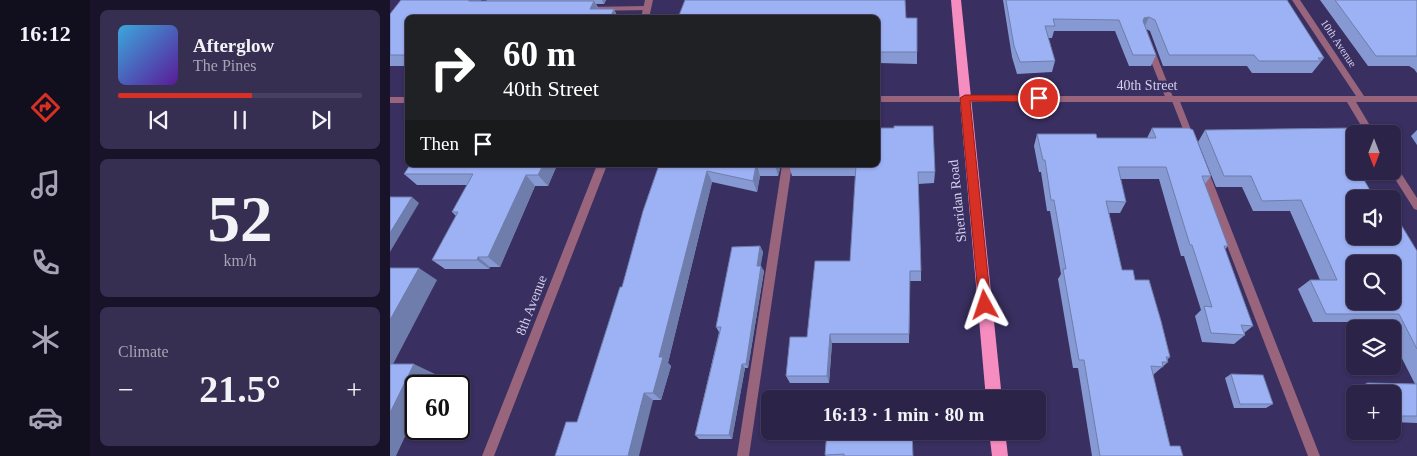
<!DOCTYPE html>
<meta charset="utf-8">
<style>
body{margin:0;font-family:"Times New Roman",serif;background:#372f52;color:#f1f3f6;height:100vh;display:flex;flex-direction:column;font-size:19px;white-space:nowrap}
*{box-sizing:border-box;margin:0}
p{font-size:16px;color:#a6a4b4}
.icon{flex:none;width:28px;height:28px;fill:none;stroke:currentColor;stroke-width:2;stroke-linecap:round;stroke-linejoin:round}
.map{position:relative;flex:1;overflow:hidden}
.details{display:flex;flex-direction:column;gap:10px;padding:10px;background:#181328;width:300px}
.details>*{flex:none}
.top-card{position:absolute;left:15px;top:15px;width:475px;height:152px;border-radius:8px;box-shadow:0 1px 4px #0004,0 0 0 1px #474060;background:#202124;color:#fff;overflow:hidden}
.needle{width:32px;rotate:180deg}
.fabs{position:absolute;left:956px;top:125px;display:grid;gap:10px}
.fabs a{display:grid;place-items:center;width:55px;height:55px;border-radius:8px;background:#2b2348;box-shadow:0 1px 4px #0004,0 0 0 1px #474060;font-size:25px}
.speed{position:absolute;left:15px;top:375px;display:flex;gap:10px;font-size:25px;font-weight:700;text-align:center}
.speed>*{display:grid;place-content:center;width:65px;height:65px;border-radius:50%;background:#2b2348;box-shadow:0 1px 4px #0004,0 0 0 1px #474060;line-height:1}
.speed .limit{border:2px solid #111;border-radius:8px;background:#fff;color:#111}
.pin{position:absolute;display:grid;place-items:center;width:42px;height:42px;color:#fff;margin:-21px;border:2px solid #fff;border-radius:50%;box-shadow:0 1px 5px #0007}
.me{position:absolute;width:55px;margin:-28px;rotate:355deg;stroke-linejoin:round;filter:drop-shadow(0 0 4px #0008)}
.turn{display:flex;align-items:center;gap:18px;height:105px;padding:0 15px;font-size:22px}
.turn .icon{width:65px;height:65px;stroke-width:2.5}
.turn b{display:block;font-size:35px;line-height:42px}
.then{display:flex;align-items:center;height:48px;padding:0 15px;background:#0003;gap:10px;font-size:19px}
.big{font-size:38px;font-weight:600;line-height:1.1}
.details .widget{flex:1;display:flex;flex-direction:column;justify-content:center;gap:8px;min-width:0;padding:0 18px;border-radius:8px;background:#372f52}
.details .dial{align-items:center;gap:0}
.dial b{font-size:65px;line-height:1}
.song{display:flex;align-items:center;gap:15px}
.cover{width:60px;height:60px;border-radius:8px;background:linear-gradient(135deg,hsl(200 70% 55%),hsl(270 70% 35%))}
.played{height:5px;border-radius:2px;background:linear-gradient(90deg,#d93025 55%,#474060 55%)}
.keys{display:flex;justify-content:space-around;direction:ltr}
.heat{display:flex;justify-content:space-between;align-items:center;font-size:28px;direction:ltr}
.trip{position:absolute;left:371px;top:390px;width:285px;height:50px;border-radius:8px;background:#2b2348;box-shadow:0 1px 4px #0004,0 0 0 1px #474060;font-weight:600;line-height:50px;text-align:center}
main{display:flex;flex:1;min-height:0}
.dock{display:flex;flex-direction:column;width:90px;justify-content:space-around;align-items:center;background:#110e1d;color:#a6a4b4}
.dock .icon{width:35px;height:35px}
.dock .on{color:#d93025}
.dock b{font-size:22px;color:#f1f3f6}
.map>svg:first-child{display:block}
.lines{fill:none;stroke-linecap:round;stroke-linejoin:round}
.lane{fill:#98657d;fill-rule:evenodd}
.street{fill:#98657d;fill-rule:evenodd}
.primary{fill:#f68dc0;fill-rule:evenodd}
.wall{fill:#8799d2}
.shaded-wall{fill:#6e7dab}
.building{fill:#9db2f4;stroke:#6e7dab;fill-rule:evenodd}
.route{fill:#d93025;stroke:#8d1f18}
.labels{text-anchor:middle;stroke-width:5;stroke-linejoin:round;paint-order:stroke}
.far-street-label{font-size:11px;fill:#d4d1ef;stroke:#392f60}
.street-label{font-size:14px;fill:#d4d1ef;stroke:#392f60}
</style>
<main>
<nav class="dock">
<b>16:12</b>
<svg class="icon on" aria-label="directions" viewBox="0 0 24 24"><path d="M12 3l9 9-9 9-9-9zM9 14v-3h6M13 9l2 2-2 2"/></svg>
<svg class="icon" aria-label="music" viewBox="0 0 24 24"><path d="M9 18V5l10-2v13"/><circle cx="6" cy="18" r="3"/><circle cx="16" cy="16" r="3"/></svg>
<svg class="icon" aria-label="phone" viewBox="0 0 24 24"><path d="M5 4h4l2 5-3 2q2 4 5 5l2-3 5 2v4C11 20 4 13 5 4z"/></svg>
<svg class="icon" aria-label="climate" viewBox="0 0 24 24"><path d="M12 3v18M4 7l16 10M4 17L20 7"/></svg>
<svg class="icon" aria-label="car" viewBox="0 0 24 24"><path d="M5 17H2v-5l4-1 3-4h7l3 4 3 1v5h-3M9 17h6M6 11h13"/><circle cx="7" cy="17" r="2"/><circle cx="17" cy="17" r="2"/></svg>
</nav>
<section class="details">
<div class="widget">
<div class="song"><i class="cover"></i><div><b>Afterglow</b><p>The Pines</p></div></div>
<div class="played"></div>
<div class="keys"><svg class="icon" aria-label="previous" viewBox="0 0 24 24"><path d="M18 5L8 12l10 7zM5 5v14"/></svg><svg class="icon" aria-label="pause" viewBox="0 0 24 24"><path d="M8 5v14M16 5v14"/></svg><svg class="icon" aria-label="next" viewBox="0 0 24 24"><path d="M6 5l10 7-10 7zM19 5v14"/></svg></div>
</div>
<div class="widget dial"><b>52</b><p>km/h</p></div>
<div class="widget"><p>Climate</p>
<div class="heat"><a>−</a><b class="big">21.5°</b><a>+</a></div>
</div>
</section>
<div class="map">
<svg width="1027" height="456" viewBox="0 0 1027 456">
<rect width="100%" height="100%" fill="#392f60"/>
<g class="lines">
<g class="lane">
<polygon points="257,6 260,6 260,10 195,11 191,9 195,7"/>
<polygon points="760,46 764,49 783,97 788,97 789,99 805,140 804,142 798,142 782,101 777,101 776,99 756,49"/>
<polygon points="392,165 402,165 359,456 347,456"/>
<polygon points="813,166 818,170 930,456 918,456 808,170"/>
</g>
<g class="street">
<polygon points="255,0 263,0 259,18 251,18"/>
<polygon points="902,0 910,0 974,96 1027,96 1027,102 966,102 985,134 976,134 957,102 488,102 488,96 966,96"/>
<rect x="0" y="97" width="18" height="6"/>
<polygon points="1002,164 1005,164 1027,198 1027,210 1024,209 1000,171 1002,171"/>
<polygon points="207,165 217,165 104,456 92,456"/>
</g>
<g class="primary">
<polygon points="561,0 571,0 612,399 596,399"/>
<polygon points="599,431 615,431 618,456 602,456"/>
</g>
</g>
<g class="wall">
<polygon points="11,0 91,0 90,1 97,1 96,0 216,0 214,4 206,4 209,9 224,9 228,18 18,18 18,66 0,66 0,14"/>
<polygon points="613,0 897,0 934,58 922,73 862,73 857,66 773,66 760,31 756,29 766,55 761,66 739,66 725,31 664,31 662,38 658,38 665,61 662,72 627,74 622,57"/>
<polygon points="930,0 1027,0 1027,73 1024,69 1019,66 978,66"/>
<polygon points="488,18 516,18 527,52 527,64 488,63"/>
<polygon points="762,128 821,176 815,184 838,246 835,249 863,326 854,333 855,335 844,344 812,342 805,316 811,310 794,256 791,256 769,179 730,179 736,202 730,213 719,213 732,270 745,280 780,357 777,360 778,362 763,375 780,446 793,456 702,456 688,368 683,368 668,279 671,274 660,211 657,211 651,172 649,172 644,146 647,134 707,138 757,138"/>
<polygon points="815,130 965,171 980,171 973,178 965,199 1027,251 1027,423 1002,422 1002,394 965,394 965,396 962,390 977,383 1025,384 1002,339 1002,329 997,329 994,322 923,322 908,289 920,280 930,280 900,211 863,211 852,187 826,187 808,142"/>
<polygon points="1027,130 1027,145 1021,136"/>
<polygon points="167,165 158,186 145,186 110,267 100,267 99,269 55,269 42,260 66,216 62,212 77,185 27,185 14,174"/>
<polygon points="269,165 391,165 388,176 370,176 367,192 322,182 278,363 281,366 271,400 263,400 187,422 232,287"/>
<polygon points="399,165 488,165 545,172 544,183 528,184 531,271 531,281 520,281 519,343 442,343 439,383 400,383 396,376 460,261 466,176 402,176"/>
<polygon points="370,246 373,252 370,266 374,271 358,368 355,368 342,439 309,439 305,435 329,332 326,327"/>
<polygon points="841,374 883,404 876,408 844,408 835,378"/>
<polygon points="437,431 523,456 436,456 435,455"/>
</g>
<g class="shaded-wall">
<polygon points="78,0 91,0 85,8"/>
<polygon points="212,0 216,0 214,4"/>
<polygon points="204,1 210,12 200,9"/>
<polygon points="224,9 228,18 220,18"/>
<polygon points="759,17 754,28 749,29 754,18"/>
<polygon points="153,165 167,165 158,186 148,175"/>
<polygon points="367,165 370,176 367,192 363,181"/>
<polygon points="385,165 391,165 388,176"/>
<polygon points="317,171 322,182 278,363 281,366 271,400 263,393 269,357"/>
<polygon points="136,175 145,186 110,267 98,257"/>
<polygon points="22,197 29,203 0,252 0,233"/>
<polygon points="370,246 373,252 370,271 367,266"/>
<polygon points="88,257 100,267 99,269 87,260"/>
<polygon points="371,266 374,271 358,368 356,364"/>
<polygon points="29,268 47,280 0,370 0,320"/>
<polygon points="440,334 442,343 439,383 437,376"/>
<polygon points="24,364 45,374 39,386 26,386 26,413 6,456 0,456 0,413"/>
<polygon points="352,364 355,368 342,439 339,435"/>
<polygon points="254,393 263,400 249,456 238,456"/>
</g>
<g class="building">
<polygon points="11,0 78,0 79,1 204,1 200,9 224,9 220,18 18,18 18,55 0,55 0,14"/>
<polygon points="295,0 515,0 516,18 527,18 527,52 488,52 488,18 288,18"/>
<polygon points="616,0 897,0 934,58 928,58 931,61 869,61 864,55 779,55 765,20 759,17 754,18 753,21 766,55 743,55 729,20 663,19 665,26 655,26 665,61 630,62 624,46"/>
<polygon points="945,0 1027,0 1027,56 986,56"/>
<polygon points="504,126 543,126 545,172 528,172 531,271 520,271 519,334 440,334 437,376 396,376 400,337 417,337 425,261 460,261 466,165 488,165 488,128 504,128"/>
<polygon points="762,128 799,128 803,130 821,176 812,176 838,246 834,246 863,326 851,325 855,335 821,333 814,306 822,307 802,245 800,245 776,167 728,167 736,202 716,201 732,270 743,270 745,280 759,280 771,321 780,357 776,357 778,362 772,362 773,367 761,366 780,446 790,446 793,456 710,456 694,360 689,360 673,269 676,269 664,200 661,200 655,160 653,160 647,134 706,134 707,138 766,138"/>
<path d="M960,128l5,8v35h4l16,28h-20v37h37v-13h8l17,28v98l-18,-35h-73l-16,-34h27l-36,-80 -39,1 -11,-25h-27l-19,-46zM965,264h37v37h-37z"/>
<polygon points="20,165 153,165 148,175 136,175 98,257 88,257 87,260 42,260 68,212 62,212 83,174 14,174"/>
<polygon points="269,165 366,165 363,181 317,171 269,357 273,357 263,393 254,393 238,456 165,456 176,422 187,422 230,287 232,287 253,211"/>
<polygon points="0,197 22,197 0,233"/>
<polygon points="370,246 367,266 371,266 356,364 352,364 339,435 305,435 331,327 326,327 342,247"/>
<polygon points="0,268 29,268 0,320"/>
<polygon points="0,364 24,364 0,413"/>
<polygon points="841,374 873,375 883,404 850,404"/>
<polygon points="977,383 1027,384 1027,416 1002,416 1002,394 982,394"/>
<polygon points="437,431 522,431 523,456 454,456 454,454 435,455"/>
</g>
<polygon class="route" points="575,95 649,95 654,98 649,102 580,101 601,305 599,309 595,310 590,309 589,305 570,98"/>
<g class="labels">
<g class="far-street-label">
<text transform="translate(949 43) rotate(56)" y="4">10th Avenue</text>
</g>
<g class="street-label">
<text x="757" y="90">40th Street</text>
<text transform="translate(567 201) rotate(-96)" y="5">Sheridan Road</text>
<text transform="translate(141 305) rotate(-69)" y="5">8th Avenue</text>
</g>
</g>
</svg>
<div class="fabs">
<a><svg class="needle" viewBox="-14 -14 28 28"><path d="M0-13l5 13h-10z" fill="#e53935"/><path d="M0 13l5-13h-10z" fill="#a6a4b4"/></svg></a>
<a><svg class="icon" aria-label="sound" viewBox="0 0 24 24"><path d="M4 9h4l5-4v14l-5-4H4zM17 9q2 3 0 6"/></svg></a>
<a><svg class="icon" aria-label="search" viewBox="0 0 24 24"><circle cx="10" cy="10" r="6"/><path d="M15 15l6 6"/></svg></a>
<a><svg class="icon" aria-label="layers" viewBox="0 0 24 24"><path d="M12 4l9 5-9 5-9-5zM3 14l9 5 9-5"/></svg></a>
<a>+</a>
</div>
<div class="speed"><div class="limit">60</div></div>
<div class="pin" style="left:649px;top:98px;background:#d93025"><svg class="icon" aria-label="arrive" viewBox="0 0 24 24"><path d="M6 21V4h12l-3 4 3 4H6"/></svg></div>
<svg class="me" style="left:595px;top:305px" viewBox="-20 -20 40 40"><path d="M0-17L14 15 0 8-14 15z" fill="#d93025" stroke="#fff" stroke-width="4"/></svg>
<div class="trip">16:13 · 1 min · 80 m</div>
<div class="top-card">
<div class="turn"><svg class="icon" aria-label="right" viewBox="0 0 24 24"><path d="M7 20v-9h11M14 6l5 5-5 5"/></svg><div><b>60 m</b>40th Street</div></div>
<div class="then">Then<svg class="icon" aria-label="arrive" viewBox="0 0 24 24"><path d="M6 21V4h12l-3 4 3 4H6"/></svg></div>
</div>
</div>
</main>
